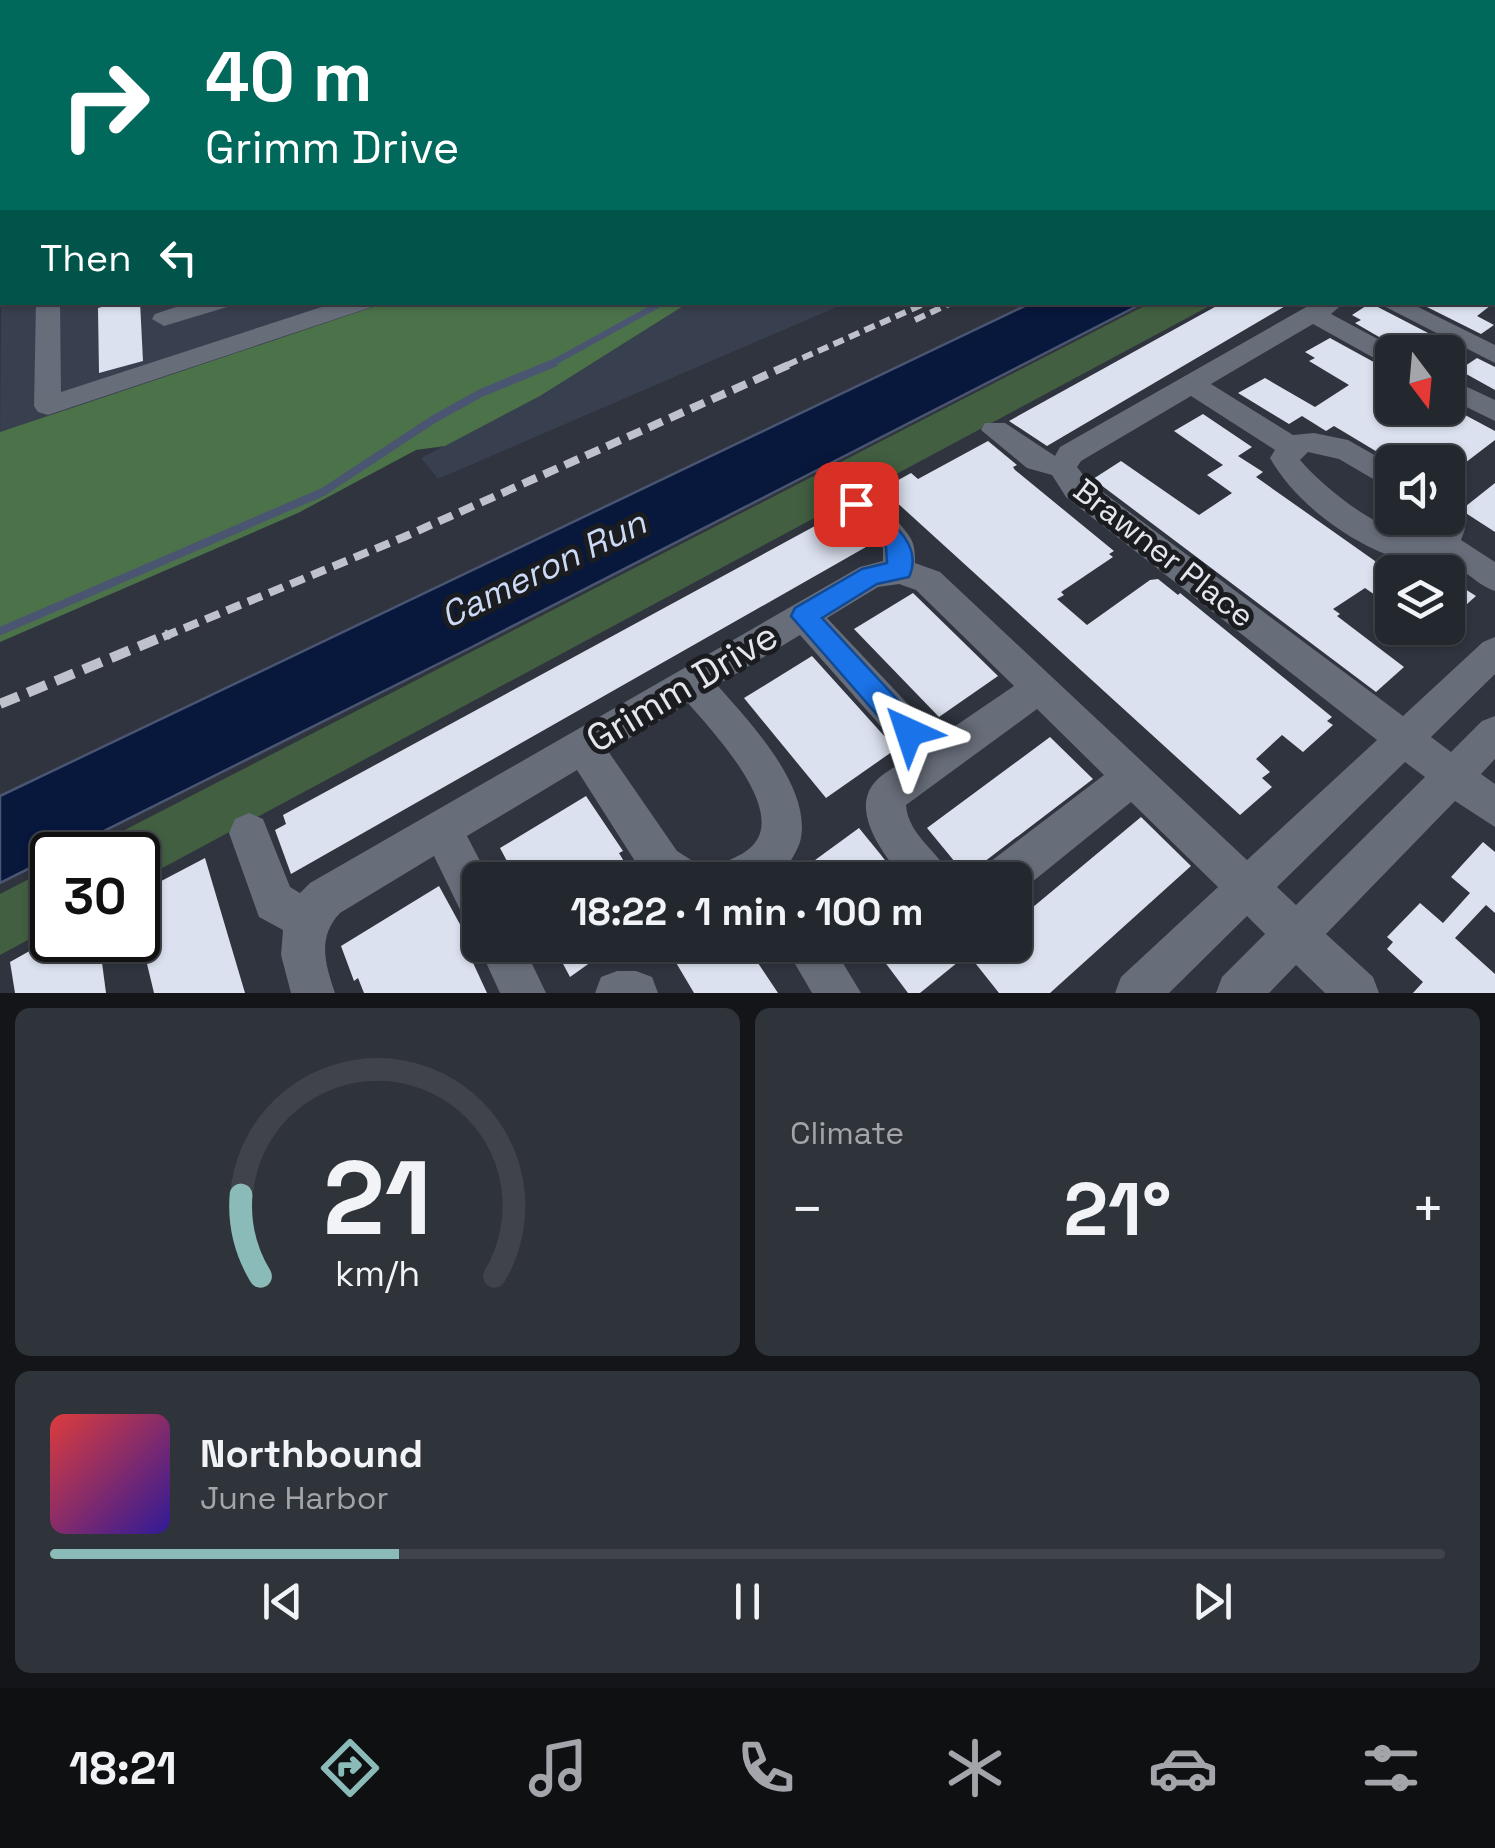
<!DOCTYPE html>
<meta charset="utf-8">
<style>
body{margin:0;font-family:"Space Grotesk",sans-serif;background:#2f333a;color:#f1f3f6;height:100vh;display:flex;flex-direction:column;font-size:38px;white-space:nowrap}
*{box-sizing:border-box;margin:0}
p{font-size:32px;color:#a3a5aa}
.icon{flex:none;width:55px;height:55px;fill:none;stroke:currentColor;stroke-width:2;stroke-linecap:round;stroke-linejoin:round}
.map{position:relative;height:993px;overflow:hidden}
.details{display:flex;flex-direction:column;gap:15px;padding:15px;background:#131519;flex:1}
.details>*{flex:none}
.banner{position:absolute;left:0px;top:0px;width:1495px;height:305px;box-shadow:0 2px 8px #0004,0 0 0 2px #40444a;background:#00695c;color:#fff;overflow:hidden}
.needle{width:65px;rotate:164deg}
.fabs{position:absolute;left:1375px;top:335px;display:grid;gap:20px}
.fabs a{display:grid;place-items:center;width:90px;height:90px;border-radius:15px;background:#23272e;box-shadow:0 2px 8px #0004,0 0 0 2px #40444a;font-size:50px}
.speed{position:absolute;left:30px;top:832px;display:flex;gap:20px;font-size:50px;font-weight:700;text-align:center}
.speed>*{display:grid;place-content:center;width:130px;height:130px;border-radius:50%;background:#23272e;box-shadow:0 2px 8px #0004,0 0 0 2px #40444a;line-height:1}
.speed .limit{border:5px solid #111;border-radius:15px;background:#fff;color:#111}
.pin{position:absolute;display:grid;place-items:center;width:85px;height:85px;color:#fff;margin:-42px;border-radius:20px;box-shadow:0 5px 15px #0006}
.me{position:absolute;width:110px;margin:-55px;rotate:318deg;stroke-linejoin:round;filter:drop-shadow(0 0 8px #0008)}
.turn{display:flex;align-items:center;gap:35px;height:210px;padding:0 40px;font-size:45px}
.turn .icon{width:130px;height:130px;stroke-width:2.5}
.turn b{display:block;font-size:70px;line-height:85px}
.then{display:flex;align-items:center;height:95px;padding:0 40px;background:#0003;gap:20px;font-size:38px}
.big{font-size:75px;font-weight:700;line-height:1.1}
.details .tile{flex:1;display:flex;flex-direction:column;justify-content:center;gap:15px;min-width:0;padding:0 35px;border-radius:15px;background:#2f333a}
.details .dial{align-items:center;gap:0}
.dial svg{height:260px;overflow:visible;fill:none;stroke:#40444a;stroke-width:7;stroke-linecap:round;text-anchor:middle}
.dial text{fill:#f1f3f6;stroke:none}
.song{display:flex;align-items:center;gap:30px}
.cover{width:120px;height:120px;border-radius:15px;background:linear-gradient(135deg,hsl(0 70% 55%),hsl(250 70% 35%))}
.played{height:10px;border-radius:5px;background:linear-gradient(90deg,#8bbbb9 25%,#40444a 25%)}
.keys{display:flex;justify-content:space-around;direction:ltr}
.heat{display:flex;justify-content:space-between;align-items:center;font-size:55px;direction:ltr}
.details .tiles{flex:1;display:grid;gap:15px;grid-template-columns:1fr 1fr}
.tile:last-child{grid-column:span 2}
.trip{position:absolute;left:462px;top:862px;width:570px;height:100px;border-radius:15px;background:#23272e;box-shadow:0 2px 8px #0004,0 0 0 2px #40444a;font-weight:700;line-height:100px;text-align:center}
.tab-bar{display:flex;height:160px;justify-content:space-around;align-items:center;background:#0e1012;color:#a3a5aa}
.tab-bar .icon{width:70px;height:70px}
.tab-bar .current{color:#8bbbb9}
.tab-bar b{font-size:45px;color:#f1f3f6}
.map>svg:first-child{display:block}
.built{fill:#383f4e}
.green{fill:#426041}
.forest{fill:#4c724a}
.water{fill:#08173c;stroke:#4a5571;stroke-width:2.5}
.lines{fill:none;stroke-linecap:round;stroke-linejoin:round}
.stream-far2{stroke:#4a5571;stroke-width:4}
.stream-far1{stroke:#4a5571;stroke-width:6}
.stream{stroke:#4a5571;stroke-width:8}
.building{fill:#dbe1ef}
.minor{fill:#676d79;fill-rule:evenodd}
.major{fill:#668c6c;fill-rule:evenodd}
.rail-far3{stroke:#bfc2ca;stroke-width:4;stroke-dasharray:9 4;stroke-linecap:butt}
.rail-far2{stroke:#bfc2ca;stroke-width:6;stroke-dasharray:11 6;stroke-linecap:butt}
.rail-far1{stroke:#bfc2ca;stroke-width:8;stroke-dasharray:15 8;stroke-linecap:butt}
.rail{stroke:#bfc2ca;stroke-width:10;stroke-dasharray:20 10;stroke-linecap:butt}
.route{fill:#1a73e8;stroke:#114b97;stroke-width:2.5}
.labels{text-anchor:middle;stroke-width:10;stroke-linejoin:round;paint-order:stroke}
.street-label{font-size:32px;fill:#e3e6ed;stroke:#1a1c20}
.water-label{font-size:35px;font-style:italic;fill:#ccdaf6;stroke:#1a1c20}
.near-street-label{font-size:38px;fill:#e3e6ed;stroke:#1a1c20}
</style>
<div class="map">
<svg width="1495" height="993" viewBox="0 0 1495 993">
<rect width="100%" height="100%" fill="#2f343e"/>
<g class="built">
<polygon points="891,0 1295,0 882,2"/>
<polygon points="2,228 2,302 385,303 0,432"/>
<polygon points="688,303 846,303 438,479 421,458 540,396"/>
</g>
<g class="green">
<polygon points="1150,303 1215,303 138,881 138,855 76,855"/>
<polygon points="52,867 52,927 0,955 0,894"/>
</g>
<polygon class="forest" points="385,303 688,303 540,396 445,446 416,450 298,513 0,642 0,432"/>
<polygon class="water" points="1033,302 1143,303 470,648 0,883 0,796"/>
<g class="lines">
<g class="stream-far2">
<polyline points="1344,2 1351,0"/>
<polyline points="0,49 2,45"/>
</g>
<polyline class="stream-far1" points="549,365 663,302"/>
<polyline class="stream" points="0,631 323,492 434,419 481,393 554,363"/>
</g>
<g class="building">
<polygon points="120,302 140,302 143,361 99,373 98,308"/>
<polygon points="1292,302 1047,446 1009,421 1222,303"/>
<polygon points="1372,302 1374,305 1459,349 1454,352 1424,352 1417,349 1405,352 1355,323 1361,320 1352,315"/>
<polygon points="1417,302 1495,302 1477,316 1494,325 1481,334"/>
<polygon points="1330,338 1381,366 1392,368 1392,408 1452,408 1495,431 1495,440 1448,476 1448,462 1394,462 1334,426 1326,431 1302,416 1289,424 1238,393 1265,378 1315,407 1349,385 1309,361 1315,358 1305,352"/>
<polygon points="1477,358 1495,367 1495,390 1459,370"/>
<polygon points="1203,414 1252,447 1238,456 1263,472 1256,477 1392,573 1392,607 1365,588 1333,609 1340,614 1337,616 1404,667 1376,692 1093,479 1121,461 1199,515 1232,493 1207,475 1223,465 1174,431"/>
<polygon points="988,441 1017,465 1013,467 1015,470 1114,551 1109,554 1113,557 1061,592 1064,595 1057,599 1087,625 1150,580 1158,579 1178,595 1180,593 1332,717 1327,721 1333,725 1303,752 1282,735 1256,759 1270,772 1262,778 1272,787 1240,815 882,489 911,473 918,479"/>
<polygon points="1495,483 1495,532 1461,510"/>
<polygon points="837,514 842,520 848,517 873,543 291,874 275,830 286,824 283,815"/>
<polygon points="1448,578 1476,596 1448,621"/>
<polygon points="913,593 998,676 939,717 854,629"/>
<polygon points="812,656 896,749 826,798 744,698"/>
<polygon points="1050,737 1093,779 984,862 969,879 927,828"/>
<polygon points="586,796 623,851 619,853 635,880 517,880 500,848"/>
<polygon points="1141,817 1191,866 1050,993 999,993 972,959 988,945 1015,945 1015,922"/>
<polygon points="859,828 881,855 900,880 824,880 811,863"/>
<polygon points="1483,842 1495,852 1495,913 1486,905 1455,938 1495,974 1495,993 1413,993 1423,982 1387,949 1393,942 1387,937 1420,903 1443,923 1470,893 1451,877"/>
<polygon points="205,858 245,993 154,993 142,943 138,945 138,908 149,902 146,889"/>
<polygon points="439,886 473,948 468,952 487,993 364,993 358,978 354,981 341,946"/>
<polygon points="49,940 99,940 106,993 15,993 10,962"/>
<polygon points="553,945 615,945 570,977"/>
<polygon points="698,945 746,945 778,993 694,993 675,961"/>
<polygon points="872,945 953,945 963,958 920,993 908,993"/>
</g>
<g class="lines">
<g class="minor">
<polygon points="348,0 365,0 367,2 350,2"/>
<polygon points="493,0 509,0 511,2 495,2"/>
<rect x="0" y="28" width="2" height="10"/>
<polygon points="1492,200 1495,200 1492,213"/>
<polygon points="1492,272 1495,273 1495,287 1492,286"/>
<polygon points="36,302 60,302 61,392 337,302 375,302 372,307 48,415 38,412 34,406"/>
<polygon points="191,302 230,302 227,307 164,326 152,319 155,314"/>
<path d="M1315,302h30l-14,12 71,38h-10v13l-9,-2 -70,-39 -102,60 82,51 21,-2 34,7 44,25v25l-53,-31 -31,-7 -8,8c26,30 91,83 132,76l3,-7 -4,-11h17v-11l9,3 8,19 -4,11 34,22v29c-19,-6 -35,-27 -53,-32 -11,-2 -26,4 -39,1 -50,-14 -108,-57 -133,-102l5,-8 -84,-54 -110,65 -4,6 11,14 315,235 80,-74 12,-5v37l-64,63 20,15 31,-31 13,-5v43l-14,15 14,10v43l-40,-26 -129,133 47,43 6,16h-54l-29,-28 -27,28h-53l6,-16 43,-43 -18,-18 -78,77h-54l6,-16 97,-90 -87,-85 -115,93 -1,-15h-35l6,-15 118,-90 -67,-66 -131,96c2,31 35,48 47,75h-48c-20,-23 -57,-70 -29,-99 8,-9 23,-16 33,-23l-109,-123 -83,50c32,36 97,104 83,157 -4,12 -13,24 -20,35l-6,3h-62c11,-25 25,-18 41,-35 34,-36 -42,-115 -65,-142l-80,48 69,100 22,14 6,15h-58l-70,-110 -110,66 23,44h-10v46l-15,-6 -31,-64 -94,57c-23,24 -15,51 -5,80h-44l-10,-38 2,-25 -24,-13 -30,-84 6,-14 14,-6 14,6 27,68 10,6 10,-10 550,-316 23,-6v-13l-42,-44 4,-8c22,-7 55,24 66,43 4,7 4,16 4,24l25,9 307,288 130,-120 -311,-243 -14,-22 -25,-7 -46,-38 4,-7h20l50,33 5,-9zM899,584l17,6 98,96 -75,51 -112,-119 51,-31zM1405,762l20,15 -129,128 -19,-18z"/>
<polygon points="1376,302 1408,302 1495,345 1495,363"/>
<polygon points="1448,378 1495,400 1495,421 1448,398"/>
<polygon points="480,941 480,945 523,945 546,993 500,993 478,945"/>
<polygon points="784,945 832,945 861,993 812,993"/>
<polygon points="617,971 636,971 652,977 658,993 595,993 601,977"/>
</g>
<polygon class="major" points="2,221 2,235 0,236 0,222"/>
<polyline class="rail-far3" points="6,2 19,0"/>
<g class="rail-far2">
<polyline points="915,320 953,302"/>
<polyline points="787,365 928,302"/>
</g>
<polyline class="rail-far1" points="163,637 404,537 793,363"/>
<polyline class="rail" points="0,704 169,634"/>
</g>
<path class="route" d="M856,496l8,3c22,19 61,44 45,78l-32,7 -55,34 97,105 4,9 -4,8 -10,4 -10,-4 -108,-124 4,-8 67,-39 25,-6 -1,-16 -42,-43z"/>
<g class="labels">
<g class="street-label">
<text transform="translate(1164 553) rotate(38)" y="11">Brawner Place</text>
</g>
<g class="water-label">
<text transform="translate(543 569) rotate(-26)" y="12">Cameron Run</text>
</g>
<g class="near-street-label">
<text transform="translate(682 687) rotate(-31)" y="13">Grimm Drive</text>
</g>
</g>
</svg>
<div class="fabs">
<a><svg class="needle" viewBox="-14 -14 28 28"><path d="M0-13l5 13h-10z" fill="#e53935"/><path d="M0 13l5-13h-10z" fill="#a3a5aa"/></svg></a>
<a><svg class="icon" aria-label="sound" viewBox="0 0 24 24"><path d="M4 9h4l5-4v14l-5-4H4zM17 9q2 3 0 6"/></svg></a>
<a><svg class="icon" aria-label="layers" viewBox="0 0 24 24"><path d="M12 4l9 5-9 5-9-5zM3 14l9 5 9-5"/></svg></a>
</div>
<div class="speed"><div class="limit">30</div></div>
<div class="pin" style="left:856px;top:504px;background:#d93025"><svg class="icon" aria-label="arrive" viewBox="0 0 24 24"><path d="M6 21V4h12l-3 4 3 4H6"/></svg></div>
<svg class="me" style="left:909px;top:732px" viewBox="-20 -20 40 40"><path d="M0-17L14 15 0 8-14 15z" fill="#1a73e8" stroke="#fff" stroke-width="4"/></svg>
<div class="trip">18:22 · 1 min · 100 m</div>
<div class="banner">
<div class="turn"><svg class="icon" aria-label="right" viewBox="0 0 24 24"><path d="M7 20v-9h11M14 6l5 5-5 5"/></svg><div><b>40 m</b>Grimm Drive</div></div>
<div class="then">Then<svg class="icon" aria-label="left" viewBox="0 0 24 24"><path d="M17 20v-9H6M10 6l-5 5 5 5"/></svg></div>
</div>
</div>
<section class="details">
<div class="tiles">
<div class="tile dial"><svg viewBox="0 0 100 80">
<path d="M14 69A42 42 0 1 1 86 69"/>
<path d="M14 69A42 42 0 0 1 8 44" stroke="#8bbbb9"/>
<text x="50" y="56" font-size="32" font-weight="700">21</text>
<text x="50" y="72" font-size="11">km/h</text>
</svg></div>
<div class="tile"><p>Climate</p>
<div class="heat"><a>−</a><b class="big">21°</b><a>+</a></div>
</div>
<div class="tile">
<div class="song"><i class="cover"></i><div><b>Northbound</b><p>June Harbor</p></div></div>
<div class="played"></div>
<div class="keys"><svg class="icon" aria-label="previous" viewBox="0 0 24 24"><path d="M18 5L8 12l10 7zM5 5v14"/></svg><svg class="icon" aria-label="pause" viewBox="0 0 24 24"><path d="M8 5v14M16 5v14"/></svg><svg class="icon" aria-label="next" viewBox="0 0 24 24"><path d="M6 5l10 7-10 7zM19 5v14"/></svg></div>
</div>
</div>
</section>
<nav class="tab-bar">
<b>18:21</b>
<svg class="icon current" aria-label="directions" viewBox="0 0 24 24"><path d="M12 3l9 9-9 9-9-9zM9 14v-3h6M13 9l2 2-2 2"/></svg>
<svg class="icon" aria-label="music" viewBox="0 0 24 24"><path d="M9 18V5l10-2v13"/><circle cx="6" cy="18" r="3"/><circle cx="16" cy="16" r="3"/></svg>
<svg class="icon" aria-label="phone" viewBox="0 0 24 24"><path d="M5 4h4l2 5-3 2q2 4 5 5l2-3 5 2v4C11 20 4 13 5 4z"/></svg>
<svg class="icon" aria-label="climate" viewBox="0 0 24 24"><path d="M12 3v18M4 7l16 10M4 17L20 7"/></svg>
<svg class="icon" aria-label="car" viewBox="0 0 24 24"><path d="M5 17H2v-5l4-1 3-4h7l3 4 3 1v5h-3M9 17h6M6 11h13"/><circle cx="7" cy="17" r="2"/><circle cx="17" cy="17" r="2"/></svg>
<svg class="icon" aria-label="filters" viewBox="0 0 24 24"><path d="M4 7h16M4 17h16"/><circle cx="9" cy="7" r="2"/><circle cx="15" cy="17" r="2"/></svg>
</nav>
